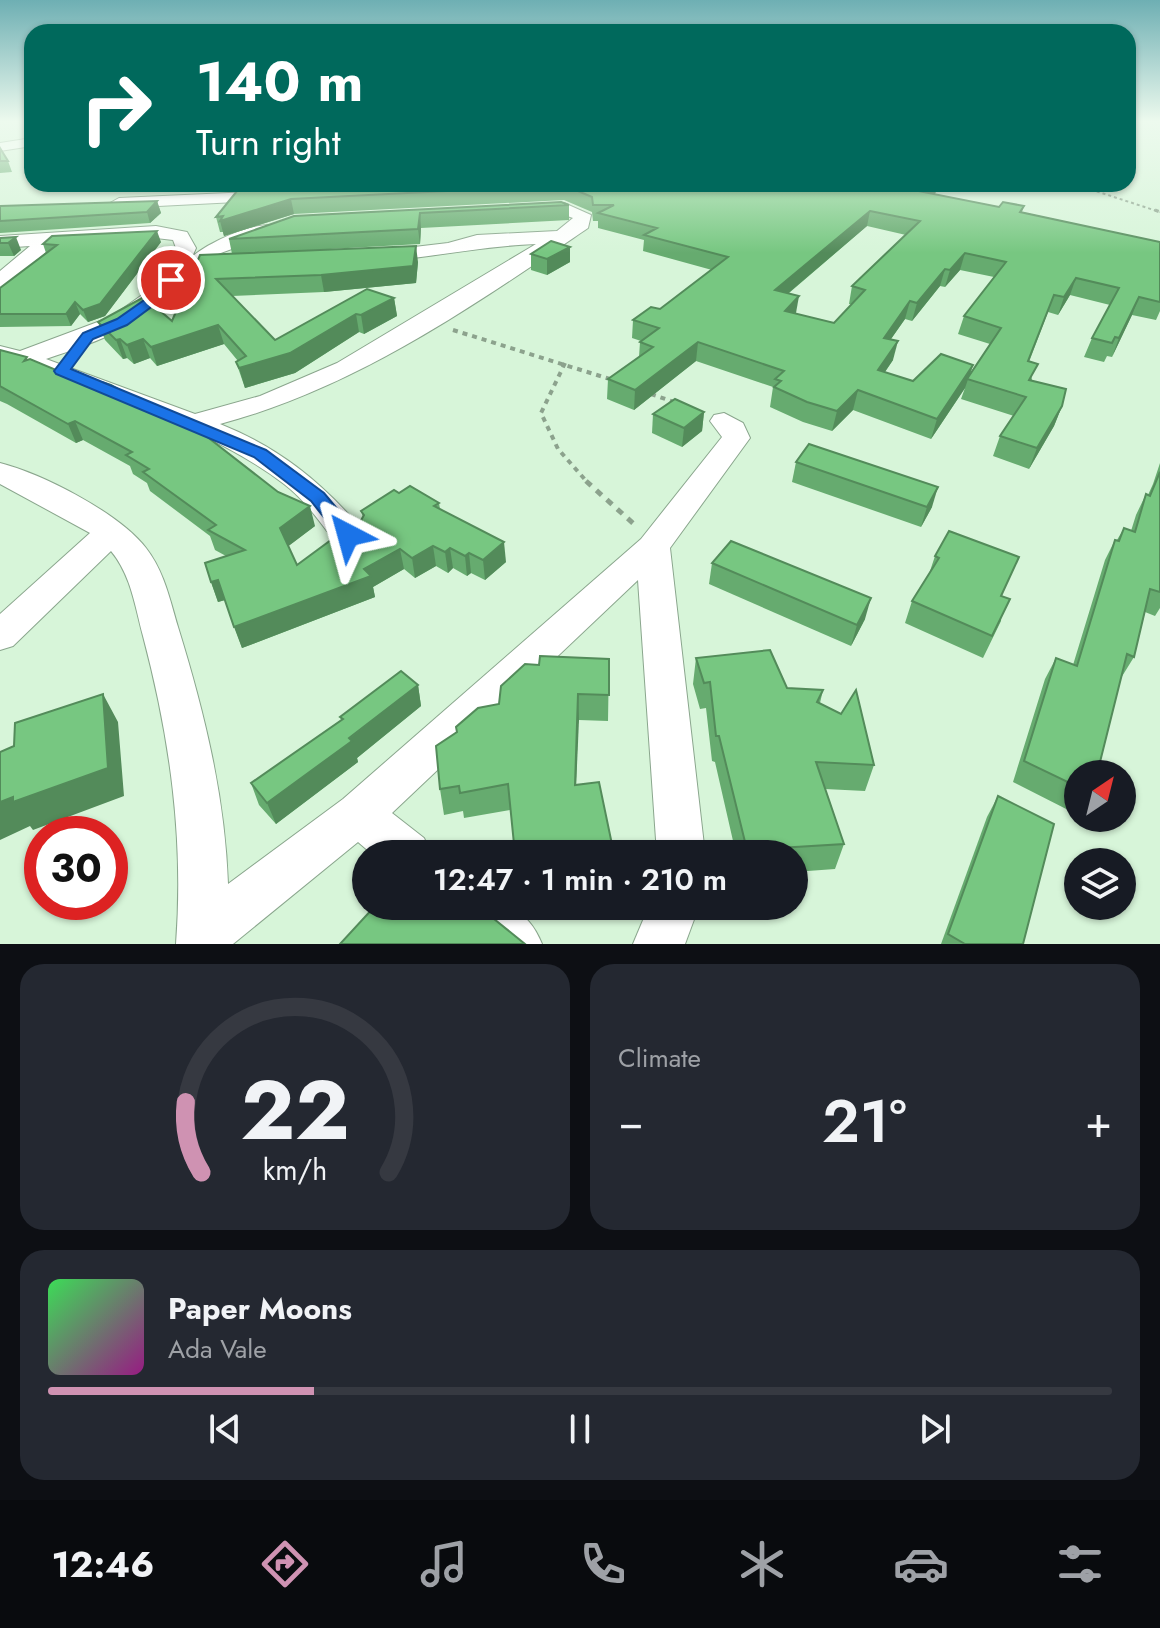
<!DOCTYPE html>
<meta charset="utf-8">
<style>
body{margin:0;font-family:Jost,sans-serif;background:#242831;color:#f1f3f6;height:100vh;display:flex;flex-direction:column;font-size:30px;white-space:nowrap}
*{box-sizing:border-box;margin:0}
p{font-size:26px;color:#9ea1a6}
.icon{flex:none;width:44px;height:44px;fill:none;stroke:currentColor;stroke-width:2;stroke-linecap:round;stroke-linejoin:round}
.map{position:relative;height:944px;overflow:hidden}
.drawer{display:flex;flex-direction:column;gap:20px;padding:20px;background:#0d0f14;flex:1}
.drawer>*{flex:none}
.guide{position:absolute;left:24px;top:24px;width:1112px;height:168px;border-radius:24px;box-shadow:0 2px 6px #0004;background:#00695c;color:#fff;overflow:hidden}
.needle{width:52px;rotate:35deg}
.fabs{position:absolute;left:1064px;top:760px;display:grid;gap:16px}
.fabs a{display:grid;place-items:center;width:72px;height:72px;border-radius:50%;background:#171b24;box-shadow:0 2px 6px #0004;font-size:40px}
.speed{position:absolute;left:24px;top:816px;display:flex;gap:16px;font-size:40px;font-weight:700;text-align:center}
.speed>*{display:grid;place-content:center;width:104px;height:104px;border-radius:50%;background:#171b24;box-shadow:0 2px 6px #0004;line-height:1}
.speed .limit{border:12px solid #d22;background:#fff;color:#111}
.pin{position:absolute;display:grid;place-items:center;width:68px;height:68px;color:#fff;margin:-34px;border:4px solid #fff;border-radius:50%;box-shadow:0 2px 8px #0007}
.me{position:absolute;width:88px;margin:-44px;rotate:321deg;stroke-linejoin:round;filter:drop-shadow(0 0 6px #0008)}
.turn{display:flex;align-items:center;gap:28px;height:168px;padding:0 40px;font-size:36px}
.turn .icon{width:104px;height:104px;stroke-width:2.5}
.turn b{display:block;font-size:56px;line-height:68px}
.big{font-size:60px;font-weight:600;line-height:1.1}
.drawer .widget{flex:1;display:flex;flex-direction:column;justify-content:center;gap:12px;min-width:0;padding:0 28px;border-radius:24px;background:#242831}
.drawer .dial{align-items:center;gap:0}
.dial svg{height:208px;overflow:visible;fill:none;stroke:#363941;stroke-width:7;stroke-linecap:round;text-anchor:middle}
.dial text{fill:#f1f3f6;stroke:none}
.song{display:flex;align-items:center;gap:24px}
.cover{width:96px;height:96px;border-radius:12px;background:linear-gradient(135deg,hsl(130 70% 55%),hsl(310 70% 35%))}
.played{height:8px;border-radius:4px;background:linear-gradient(90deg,#cf92b2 25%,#363941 25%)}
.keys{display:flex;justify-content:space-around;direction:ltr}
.heat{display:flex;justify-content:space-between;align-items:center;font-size:44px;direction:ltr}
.drawer .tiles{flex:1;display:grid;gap:20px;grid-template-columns:1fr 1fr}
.widget:last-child{grid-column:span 2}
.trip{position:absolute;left:352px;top:840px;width:456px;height:80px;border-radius:40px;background:#171b24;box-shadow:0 2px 6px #0004;font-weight:600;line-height:80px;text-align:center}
.tab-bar{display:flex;height:128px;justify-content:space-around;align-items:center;background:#090b0e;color:#9ea1a6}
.tab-bar .icon{width:56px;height:56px}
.tab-bar .selected{color:#cf92b2}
.tab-bar b{font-size:36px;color:#f1f3f6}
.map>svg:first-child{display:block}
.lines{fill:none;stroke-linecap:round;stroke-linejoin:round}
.minor-casing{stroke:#8aa68d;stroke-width:2}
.path-far3{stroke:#8ca28d;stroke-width:2;stroke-dasharray:3 3;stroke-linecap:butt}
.path-far2{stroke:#8ca28d;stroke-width:3;stroke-dasharray:4 4;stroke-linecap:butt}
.path-far1{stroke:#8ca28d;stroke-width:4;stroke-dasharray:5 5;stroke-linecap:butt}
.path{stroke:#8ca28d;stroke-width:5;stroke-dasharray:7 7;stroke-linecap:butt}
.minor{fill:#fff;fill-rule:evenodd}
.wall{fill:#66ab6f;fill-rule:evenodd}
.shaded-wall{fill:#538b5a}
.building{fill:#77c781;stroke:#538b5a;stroke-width:2;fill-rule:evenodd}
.route{fill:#1a73e8;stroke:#114b97;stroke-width:2}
</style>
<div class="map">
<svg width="1160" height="944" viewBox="0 0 1160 944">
<rect width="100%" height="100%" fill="#d7f5d9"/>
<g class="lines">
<defs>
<g id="minor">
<polygon points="32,138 32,146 0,151 0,143"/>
<polygon points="271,191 280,196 277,200 119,208 110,203 119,198"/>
<path d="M564,203l27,12 -3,13c-115,78 -232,160 -368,196 58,23 100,57 140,103l4,8 -4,8 -12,3 -12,-3c-16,-21 -31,-43 -52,-59 -76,-58 -193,-95 -284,-123v-15l20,5 91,-34 41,-29 24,-40 -3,-8 -17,-2 -101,6 -48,42 -7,2v-17l30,-25 -30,2v-12l156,-10 31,6 9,16 -4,9c14,-13 62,-36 81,-31v8l-55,20 -17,16h-15c-30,52 -86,71 -140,89l149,55 65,-18 77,-33 199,-119c-53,2 -104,13 -157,18l-7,-2 -3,-4 3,-4 76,-9 29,-8 80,-4 16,-13c-17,-7 -40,3 -53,-8l9,-5z"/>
<path d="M724,413l19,10 7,15 -80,110 35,306h-48l-19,-274 -246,233 32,25 7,16h-59l-14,-12 -125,102h-57c8,-106 -6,-206 -33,-308 -8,-30 -12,-61 -32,-85l-98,95 -13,4v-36l90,-81 -90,-49v-21c43,11 119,50 146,85 18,23 24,52 32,79 26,84 47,169 50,257l115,-85 298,-260 81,-102 -12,-16 4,-6z"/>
<path d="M445,906c45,0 77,-11 97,38h-66l-24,-20z"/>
<polygon points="649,906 699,906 685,944 633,944"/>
</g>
</defs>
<use href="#minor" class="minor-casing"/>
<polyline class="path-far3" points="1074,184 1160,212"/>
<polyline class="path-far2" points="1155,210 1160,212"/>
<g class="path-far1">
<polyline points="453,330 613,380"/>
<polyline points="565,363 541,413 558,449 588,483"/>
<polyline points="651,394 677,403"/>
</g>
<polyline class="path" points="586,481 635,525"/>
<use href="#minor" class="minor"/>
</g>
<g class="wall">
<polygon points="0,148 8,161 12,172 0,173"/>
<path d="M381,184h557l-3,10 64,13 25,-1 -2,6 138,30v69l-4,9 -24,-5 -20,42 -5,-1 -3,6 -20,-5 8,-19 18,-33 -40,-10 -12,20 -10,-3 -19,50 3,18 30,26 -8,20 -25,43 -36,-13 7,-20 14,-20 -53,-17 4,-11 -34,51 -78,-29 -21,21 -29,-9 -33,-15 3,-20 -77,-26 -62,49 -27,-11 1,-20 31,-22 1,-15 1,-1 -9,-3 1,-18 27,-11 52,-39 -69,-19 1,-11 -46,-12v-7h-5l-1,-9 -28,-12 -270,14 -70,22 -1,-4h-3l-4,-15 21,-26zM867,226l39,9 -54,51 -3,18h3l-18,19 -38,-9 -7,-21zM960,270l34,7 -30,39 -6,18 32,10 -20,31 3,-10 -60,16 -28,-9 8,-12 -2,-21 14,-20 7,2 28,-35 5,1z"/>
<polygon points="157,201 161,213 150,223 0,233 0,206"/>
<polygon points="569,205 569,220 421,228 420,244 330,249 418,262 416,283 324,292 232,296 275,340 394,298 397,316 364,334 359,332 295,373 245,388 236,362 238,361 224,344 157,366 150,358 134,364 127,358 123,359 105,340 98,322 172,321 232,254 229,239 294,216"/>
<polygon points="0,238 21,250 14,256 0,256"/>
<polygon points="161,242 105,316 88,322 80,314 71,326 0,327 0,288 46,253 43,244"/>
<polygon points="570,247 570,262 547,275 531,270 531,254"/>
<polygon points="0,350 27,357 27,359 315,526 288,546 297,565 359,524 363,517 361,511 399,493 439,503 440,509 506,562 485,580 471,573 467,576 453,568 448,573 436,566 415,578 404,569 373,587 375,597 242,648 225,600 218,602 211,582 226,556 215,550 210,536 150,491 147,483 133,474 130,466 83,440 76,443 7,404 0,401"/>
<polygon points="704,412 702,431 682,447 652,433 653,414"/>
<polygon points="796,462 932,507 921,527 792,482"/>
<polygon points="1160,463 1160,608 1155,616 1145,612 1134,657 1121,678 1078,774 1078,815 1013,782 1045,679 1056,658 1073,665 1105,560 1115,540 1117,540 1124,528 1131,531 1136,515 1146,494 1148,495 1153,484"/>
<polygon points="935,556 1002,596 1001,621 983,658 905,623 912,601 929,574"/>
<polygon points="712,563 865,619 851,646 709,584"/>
<polygon points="696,658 787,688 823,690 820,703 874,765 865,791 825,789 844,844 835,869 794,872 794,854 736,854 715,762 712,761 706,708 700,709 693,684"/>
<polygon points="609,659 608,721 579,720 510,810 464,818 463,811 444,815 440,789 499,704 539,665"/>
<polygon points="418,685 421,706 357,758 358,762 276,824 259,805 251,783 341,720 340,717"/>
<polygon points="998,796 1023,944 941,944 987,817"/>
</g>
<g class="shaded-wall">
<polygon points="928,184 938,184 935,194 913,190"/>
<polygon points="291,199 294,214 224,236 220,221"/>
<polygon points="157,201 161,213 150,223 147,212"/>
<polygon points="870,211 867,226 772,307 775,290"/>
<polygon points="420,213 421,228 420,244 418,229"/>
<polygon points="157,231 161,242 105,316 88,322 83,310"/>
<polygon points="16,237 21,250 14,256 8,243"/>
<polygon points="416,246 418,262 416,283 324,292 321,275"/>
<polygon points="570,247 570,262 547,275 547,259"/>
<polygon points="965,253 960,270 945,287 950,270"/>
<polygon points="945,269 940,286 912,321 917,303"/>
<polygon points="1076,278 1070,295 1058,315 1064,297"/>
<polygon points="799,296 796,313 785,311"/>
<polygon points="1139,297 1132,315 1112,357 1119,338"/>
<polygon points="394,298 397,316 364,334 361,315"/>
<polygon points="910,301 905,319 879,356 884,338"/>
<polygon points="75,302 80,314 71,326 66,314"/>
<polygon points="356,314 359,332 295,373 245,388 239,368"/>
<polygon points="218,325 224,344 157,366 151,347"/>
<polygon points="120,339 127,358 123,359 116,340"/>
<polygon points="143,339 150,358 134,364 127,345"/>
<polygon points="898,341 893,360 873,389 878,370"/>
<polygon points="698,342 696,361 634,410 635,390"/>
<polygon points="973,365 965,388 931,439 937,419"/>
<polygon points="858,390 853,410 832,431 837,411"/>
<polygon points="1062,406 1054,426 1029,469 1037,448"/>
<polygon points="704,412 702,431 682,447 684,428"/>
<polygon points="75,421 83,440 76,443 68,424"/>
<polygon points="938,487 932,507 921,527 927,507"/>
<polygon points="310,506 315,526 286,548 280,528"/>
<polygon points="504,542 506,562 485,580 483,560"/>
<polygon points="433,546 436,566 415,578 412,558"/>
<polygon points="450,548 453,568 448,573 445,552"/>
<polygon points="400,549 404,569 373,587 375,597 242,648 234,627 364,569"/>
<polygon points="469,553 471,573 467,576 465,556"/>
<polygon points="218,580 225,600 218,602 211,582"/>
<polygon points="871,598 865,619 851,646 857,625"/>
<polygon points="418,685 421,706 357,758 358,762 276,824 267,803"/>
<polygon points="103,694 118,722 124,796 33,830 30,826 0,840 0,802 13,797"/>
<polygon points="578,694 579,720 575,811 575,785"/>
</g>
<g class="building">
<polygon points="0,148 8,161 0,161"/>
<path d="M381,184h547l-15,6 86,17 4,-5 21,4 -4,6 140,30v60l-21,-5 -20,41 -4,-1 -3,6 -20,-5 27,-50 -43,-10 -12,19 -10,-2 -26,66 10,3 -9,16 37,9 -4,17 -25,42 -37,-12 26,-39 -59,-18 34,-51 -37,-12 42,-54 -41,-9 -15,17 -5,-1 -28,34 -7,-2 -26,37 14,3 -20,29 35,11 28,-27 32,11 -36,54 -79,-29 -21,21 -30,-9 -33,-15 7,-6 -6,-2 9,-8 -86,-29 -63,48 -27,-11 45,-32 -13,-5 19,-14 -26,-8 18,-13 9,2 68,-52 -84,-22 13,-7 -59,-15 16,-8h-21l-1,-8 -28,-12 -273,14 -71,22 3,-5 -7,1 21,-26zM870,211l50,10 -68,65 13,4 -31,33 -49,-12 14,-15 -24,-6z"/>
<polygon points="157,201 147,212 0,221 0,206"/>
<polygon points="561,202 569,205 420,213 418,229 229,239 294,216"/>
<polygon points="157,231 100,304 83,310 75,302 66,314 0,314 0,288 57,245 43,244 52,236"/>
<polygon points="16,237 8,243 0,243 0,238"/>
<polygon points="551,241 570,247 547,259 531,254"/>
<polygon points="416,246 413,266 321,275 216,279 275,340 367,289 394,298 361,315 356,314 290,353 239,368 236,362 246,356 218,325 151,347 143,339 127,345 120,339 116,340 98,322 144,297 172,321 200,255"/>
<polygon points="0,350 27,357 24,361 30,359 94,386 102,382 111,385 158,412 162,410 192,425 278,492 310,506 280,528 297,565 346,529 359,524 364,515 361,511 394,490 399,493 410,486 439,503 434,506 504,542 483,560 469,553 465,556 450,548 445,552 433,546 412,558 400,549 364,569 371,576 234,627 218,580 211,582 205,563 245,550 208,530 216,525 143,472 149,469 126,455 132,452 75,421 68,424 0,386"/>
<polygon points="675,399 704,412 684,428 653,414"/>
<polygon points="809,444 938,487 927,507 796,462"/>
<polygon points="1160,472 1160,592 1150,589 1134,657 1127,654 1097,774 1078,774 1078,787 1024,761 1056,658 1077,666 1115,540 1119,541 1124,528 1135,532 1146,494 1150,496"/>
<polygon points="949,531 1019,557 1001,596 1010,599 992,636 912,601 939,558 935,556"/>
<polygon points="731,541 871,598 857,625 712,563"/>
<polygon points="770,650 787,688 823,690 817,702 841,714 856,690 874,765 816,762 844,844 747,850 719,736 716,736 710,682 704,683 696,658"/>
<polygon points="540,656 609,659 609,695 578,694 575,785 599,782 614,854 515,854 508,784 460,793 459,786 440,789 436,746 457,732 456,727 478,708 499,704 501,686 525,664 539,665"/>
<polygon points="401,671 418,685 349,738 352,741 267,803 251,783 343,719 340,717"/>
<polygon points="103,694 108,768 13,802 13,797 0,802 0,752 14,746 15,723"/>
<polygon points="998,796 1054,824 1023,944 965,944 948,934"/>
<polygon points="375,906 455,906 470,918 494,919 525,944 340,944"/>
</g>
<linearGradient id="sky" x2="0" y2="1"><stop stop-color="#6eafb3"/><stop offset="0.48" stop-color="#edfaee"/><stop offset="1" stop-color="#edfaee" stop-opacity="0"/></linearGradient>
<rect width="1160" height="253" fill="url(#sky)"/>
<polygon class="route" points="166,278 177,280 166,296 127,325 93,339 71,369 266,450 324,493 355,530 358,535 355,539 341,539 311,501 254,457 56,374 54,371 83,333 117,319 157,291"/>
</svg>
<div class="fabs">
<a><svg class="needle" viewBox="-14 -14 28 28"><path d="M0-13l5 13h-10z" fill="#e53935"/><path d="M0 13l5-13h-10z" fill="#9ea1a6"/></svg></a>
<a><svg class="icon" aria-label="layers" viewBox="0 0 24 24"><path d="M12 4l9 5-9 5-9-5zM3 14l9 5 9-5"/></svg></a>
</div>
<div class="speed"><div class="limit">30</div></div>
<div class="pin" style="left:171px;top:280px;background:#d93025"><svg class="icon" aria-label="arrive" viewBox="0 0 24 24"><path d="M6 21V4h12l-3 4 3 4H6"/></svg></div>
<svg class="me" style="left:348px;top:535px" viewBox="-20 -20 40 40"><path d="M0-17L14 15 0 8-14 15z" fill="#1a73e8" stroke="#fff" stroke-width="4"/></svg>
<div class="trip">12:47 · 1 min · 210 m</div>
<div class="guide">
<div class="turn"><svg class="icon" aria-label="right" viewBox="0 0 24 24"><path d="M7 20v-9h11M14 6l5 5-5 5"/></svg><div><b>140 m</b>Turn right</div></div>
</div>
</div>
<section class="drawer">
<div class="tiles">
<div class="widget dial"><svg viewBox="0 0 100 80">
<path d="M14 69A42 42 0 1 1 86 69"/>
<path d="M14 69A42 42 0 0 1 8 42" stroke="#cf92b2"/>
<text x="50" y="56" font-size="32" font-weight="700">22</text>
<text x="50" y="72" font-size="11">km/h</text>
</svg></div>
<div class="widget"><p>Climate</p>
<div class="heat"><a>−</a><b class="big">21°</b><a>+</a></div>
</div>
<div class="widget">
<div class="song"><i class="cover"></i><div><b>Paper Moons</b><p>Ada Vale</p></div></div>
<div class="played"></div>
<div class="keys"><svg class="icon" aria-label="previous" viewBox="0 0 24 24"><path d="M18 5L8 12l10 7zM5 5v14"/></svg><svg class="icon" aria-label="pause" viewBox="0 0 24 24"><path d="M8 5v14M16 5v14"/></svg><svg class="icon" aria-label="next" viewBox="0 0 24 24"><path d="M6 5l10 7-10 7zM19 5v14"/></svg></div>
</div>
</div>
</section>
<nav class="tab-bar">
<b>12:46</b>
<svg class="icon selected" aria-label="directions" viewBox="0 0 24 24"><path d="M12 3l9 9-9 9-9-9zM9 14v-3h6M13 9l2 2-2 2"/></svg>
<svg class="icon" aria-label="music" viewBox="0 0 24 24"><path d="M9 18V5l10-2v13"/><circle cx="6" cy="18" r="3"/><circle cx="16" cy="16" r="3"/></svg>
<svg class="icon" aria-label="phone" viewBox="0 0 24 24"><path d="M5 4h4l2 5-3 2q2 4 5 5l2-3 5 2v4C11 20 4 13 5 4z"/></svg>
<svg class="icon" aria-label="climate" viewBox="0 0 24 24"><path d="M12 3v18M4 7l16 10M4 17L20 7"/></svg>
<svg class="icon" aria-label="car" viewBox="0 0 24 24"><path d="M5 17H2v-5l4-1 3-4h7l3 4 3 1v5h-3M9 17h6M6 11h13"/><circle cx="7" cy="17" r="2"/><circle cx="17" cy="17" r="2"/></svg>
<svg class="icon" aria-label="filters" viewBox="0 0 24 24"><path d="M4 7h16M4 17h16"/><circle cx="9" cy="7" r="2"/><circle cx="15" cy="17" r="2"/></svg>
</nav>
